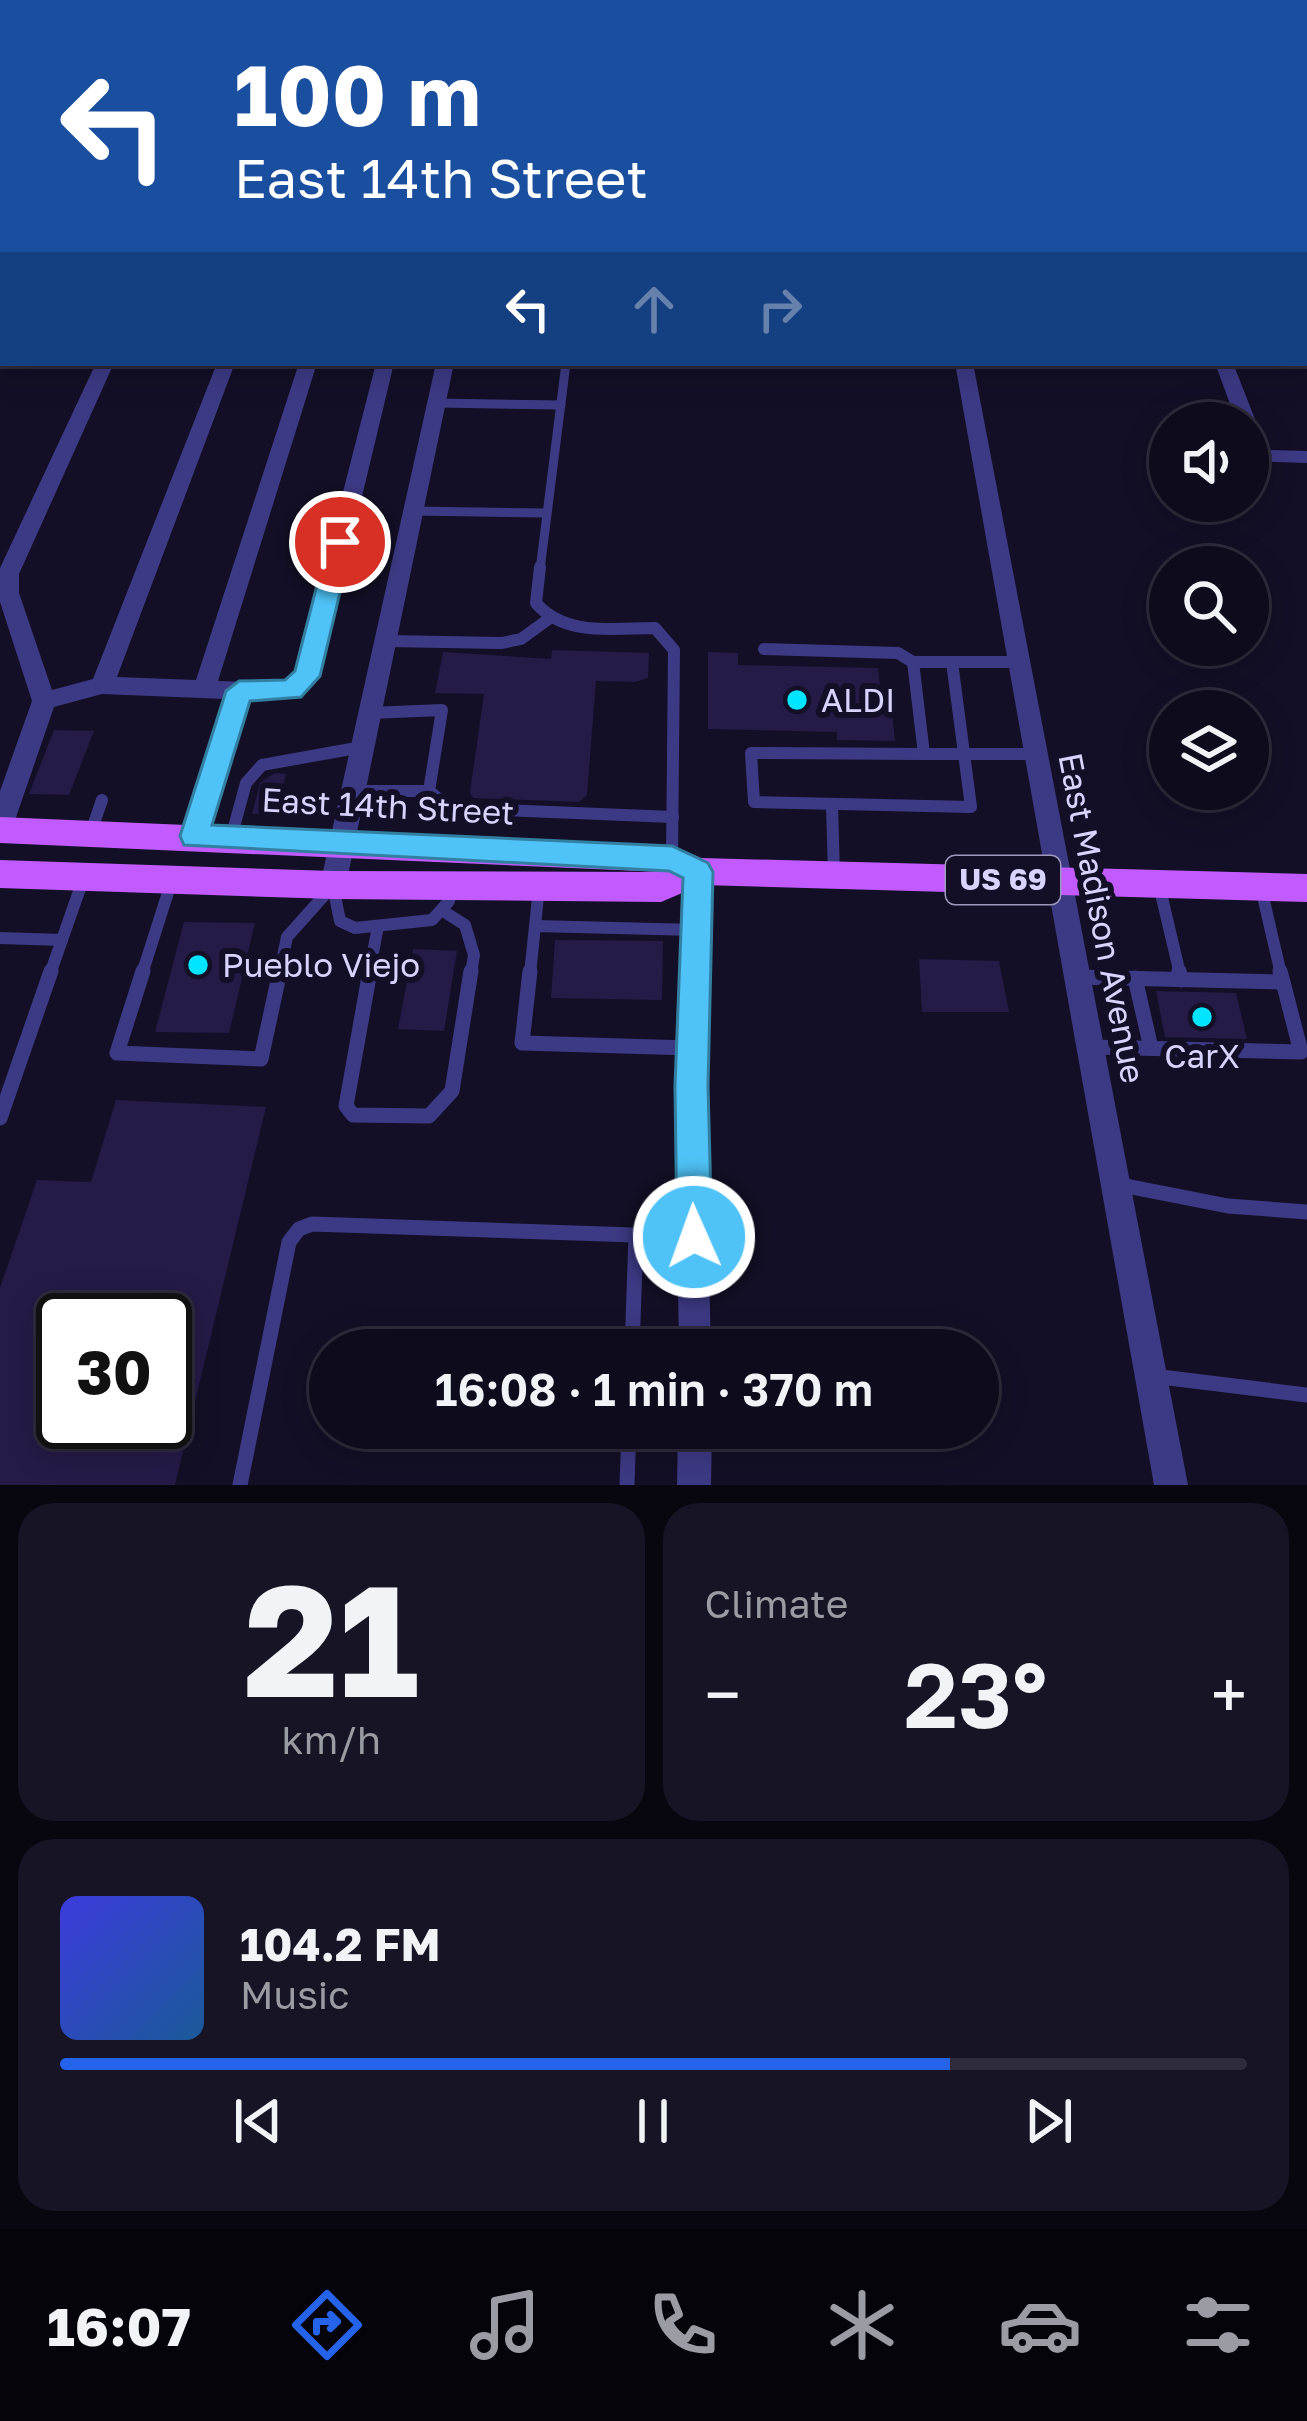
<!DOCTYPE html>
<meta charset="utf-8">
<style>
body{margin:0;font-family:"Golos Text",sans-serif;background:#171425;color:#f1f3f6;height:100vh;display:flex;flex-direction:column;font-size:45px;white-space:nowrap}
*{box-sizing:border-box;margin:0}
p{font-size:39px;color:#9b9ba3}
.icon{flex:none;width:66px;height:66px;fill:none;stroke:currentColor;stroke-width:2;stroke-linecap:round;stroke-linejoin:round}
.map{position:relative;height:1485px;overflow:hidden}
.side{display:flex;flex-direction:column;gap:18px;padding:18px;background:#08060f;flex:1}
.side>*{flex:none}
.hud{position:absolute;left:0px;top:0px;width:1308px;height:366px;box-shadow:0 6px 30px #0003,0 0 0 3px #2e2b3b;background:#1a4fa0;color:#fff;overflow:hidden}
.fabs{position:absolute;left:1149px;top:402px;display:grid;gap:24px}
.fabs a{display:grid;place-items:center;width:120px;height:120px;border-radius:50%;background:#0e0b1c;box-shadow:0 6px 30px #0003,0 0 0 3px #2e2b3b;font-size:60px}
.speed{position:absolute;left:36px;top:1293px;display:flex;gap:24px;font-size:60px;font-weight:700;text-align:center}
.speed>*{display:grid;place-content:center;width:156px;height:156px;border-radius:50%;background:#0e0b1c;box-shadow:0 6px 30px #0003,0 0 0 3px #2e2b3b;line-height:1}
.speed .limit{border:6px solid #111;border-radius:18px;background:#fff;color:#111}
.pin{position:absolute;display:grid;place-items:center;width:102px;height:102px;color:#fff;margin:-51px;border:6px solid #fff;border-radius:50%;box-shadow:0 3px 12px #0007}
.me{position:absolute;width:132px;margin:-66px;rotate:358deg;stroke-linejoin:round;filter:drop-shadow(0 0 9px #0008)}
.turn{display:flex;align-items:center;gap:42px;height:252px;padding:0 36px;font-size:54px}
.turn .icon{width:156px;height:156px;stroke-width:2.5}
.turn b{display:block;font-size:84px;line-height:102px}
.lanes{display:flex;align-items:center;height:114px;padding:0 36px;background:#0003;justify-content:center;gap:60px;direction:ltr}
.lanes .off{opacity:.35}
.big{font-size:90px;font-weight:600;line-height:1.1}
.side .card{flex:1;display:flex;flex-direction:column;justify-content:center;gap:18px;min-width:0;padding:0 42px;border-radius:36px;background:#171425}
.side .dial{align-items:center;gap:0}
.dial b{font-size:156px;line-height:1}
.song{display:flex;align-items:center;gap:36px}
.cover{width:144px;height:144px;border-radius:18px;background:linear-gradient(135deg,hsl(240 70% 55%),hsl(210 70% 35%))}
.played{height:12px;border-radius:6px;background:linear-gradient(90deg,#2563eb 75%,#2e2b3b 75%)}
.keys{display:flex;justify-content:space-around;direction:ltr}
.heat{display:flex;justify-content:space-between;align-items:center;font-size:66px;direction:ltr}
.side .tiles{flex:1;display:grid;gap:18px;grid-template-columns:1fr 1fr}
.card:last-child{grid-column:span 2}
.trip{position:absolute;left:309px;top:1329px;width:690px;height:120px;border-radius:60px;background:#0e0b1c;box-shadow:0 6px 30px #0003,0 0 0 3px #2e2b3b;font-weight:600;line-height:120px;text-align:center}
.tab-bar{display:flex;height:192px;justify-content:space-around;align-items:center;background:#06040b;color:#9b9ba3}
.tab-bar .icon{width:84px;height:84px}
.tab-bar .on{color:#2563eb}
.tab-bar b{font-size:54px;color:#f1f3f6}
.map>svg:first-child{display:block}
.building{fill:#241b47;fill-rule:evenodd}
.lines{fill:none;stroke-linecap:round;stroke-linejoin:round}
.lane-far2{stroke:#3d3a85;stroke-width:9}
.lane-far1{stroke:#3d3a85;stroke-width:12}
.lane{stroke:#3d3a85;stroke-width:15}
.street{fill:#3d3a85;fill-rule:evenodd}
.primary{fill:#c25bff;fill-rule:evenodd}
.route{fill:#4fc3f7;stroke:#337fa1;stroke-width:3}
.poi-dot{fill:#00e5ff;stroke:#130f26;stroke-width:4.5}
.labels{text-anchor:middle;stroke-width:12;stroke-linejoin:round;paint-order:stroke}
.shield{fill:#130f26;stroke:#9e99be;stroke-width:3}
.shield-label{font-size:30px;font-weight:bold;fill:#d9d4ff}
.poi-label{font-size:33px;fill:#d9d4ff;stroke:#130f26;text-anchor:start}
.street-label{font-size:33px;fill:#d9d4ff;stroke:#130f26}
</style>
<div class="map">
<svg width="1307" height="1485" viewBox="0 0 1307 1485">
<rect width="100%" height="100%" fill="#130f26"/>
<g class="building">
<polygon points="552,650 649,653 648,678 635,682 596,681 587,795 579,802 473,798 470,792 484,694 435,693 443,652 551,659"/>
<polygon points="708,652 738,653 738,665 878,668 882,704 891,701 895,741 837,740 837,732 708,729"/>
<polygon points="54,730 94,731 69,795 29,794"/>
<polygon points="275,773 286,774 276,815 252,814 260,783"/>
<polygon points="184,922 255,923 229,1033 155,1032"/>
<polygon points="555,940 663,941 662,1000 551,998"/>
<polygon points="413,949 457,951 444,1031 398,1029"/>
<polygon points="919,959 999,961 1009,1012 922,1012"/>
<polygon points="1156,991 1236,993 1247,1039 1165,1037"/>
<path d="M116,1100l150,7 -91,378h-175v-197l37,-108 54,2zM63,1320h102v102h-102z"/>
</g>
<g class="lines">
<g class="lane-far2">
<polyline points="437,403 561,405"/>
<polyline points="414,511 547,513"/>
<polyline points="540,570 566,363"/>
</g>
<g class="lane-far1">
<path d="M540,567l-4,36c29,34 78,25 119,25l19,22 -2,209"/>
<polyline points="386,641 502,643 521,639 550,618"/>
<polyline points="764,649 898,653 913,662"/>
<polyline points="1018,662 913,662 924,754 1034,754"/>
<polyline points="370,713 442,710 429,791"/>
<polyline points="924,754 751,753 754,802 971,807 952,662"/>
<polyline points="354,791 429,791 450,808 673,817"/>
<polyline points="832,805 834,875"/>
<polyline points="91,832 102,800"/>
<polyline points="231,838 246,783 262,765 362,747"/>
<polyline points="1159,885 1180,974"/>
<polyline points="333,886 340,921 355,928 432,920 449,901 451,885"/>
<polyline points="539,887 535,926 696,930"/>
<polyline points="1261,888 1281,974"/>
<polyline points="443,911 465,925 474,955 471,974"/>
<polyline points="0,938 62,940"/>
<polyline points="50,974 84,877"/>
<polyline points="142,974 172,880"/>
<polyline points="279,974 287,937 329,890"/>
<polyline points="369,974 378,926"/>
<polyline points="530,974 535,926"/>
</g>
<g class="lane">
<polyline points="143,971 117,1053 261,1059 280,971"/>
<polyline points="370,971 346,1106 353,1115 429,1116 452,1091 471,971"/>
<polyline points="530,971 522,1043 690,1048"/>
<polyline points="1179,971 1181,980"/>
<polyline points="1076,977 1283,982 1280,971"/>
<polyline points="1135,978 1151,1048"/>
<polyline points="1090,1047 1301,1052 1283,982"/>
<polyline points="0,1118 51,971"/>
<polyline points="1116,1184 1228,1206 1307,1212"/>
<polyline points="632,1350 636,1236"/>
<polyline points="1153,1376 1307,1395"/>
<polyline points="240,1485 289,1242 299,1229 312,1224 693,1237"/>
<polyline points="627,1485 629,1428"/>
</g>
<g class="street">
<polygon points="144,0 158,0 142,3"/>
<rect x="514" y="0" width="14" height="3"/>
<rect x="669" y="0" width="14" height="3"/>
<rect x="890" y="0" width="14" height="3"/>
<polygon points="1077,0 1091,0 1093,3 1079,3"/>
<polygon points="1264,0 1278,0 1280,3 1266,3"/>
<rect x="1305" y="54" width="2" height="12"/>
<rect x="1305" y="142" width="2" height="10"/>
<polygon points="3,240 3,254 0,255 0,241"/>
<path d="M96,363h18l-95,211v19l33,97 41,-11 124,-316h18l-118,314 79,3 103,-317h18l-99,318 58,2 21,-11 79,-309h18l-75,313c-18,23 -44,26 -71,24l-41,136 -4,7 -9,3 -9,-3 -4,-7 44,-137 -123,-5 -48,13 -41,119 -4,7 -9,3v-45l32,-90 -32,-99v-34z"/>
<polygon points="436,363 454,363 346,885 342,893 333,896 324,893 320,885"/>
<polygon points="955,363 973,363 1188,1485 1154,1485"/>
<polygon points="1215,363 1233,363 1267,450 1307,451 1307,463 1253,461 1248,451 1248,423 1237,423"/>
<polygon points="698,860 707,863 711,871 706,1160 711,1350 679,1350 676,1160 685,871 689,863"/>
<polygon points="678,1428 712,1428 711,1485 677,1485"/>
</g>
<polygon class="primary" points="0,817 672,846 701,858 1307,874 1307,902 701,885 661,902 333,899 0,888 0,860 333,871 663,872 0,843"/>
</g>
<polygon class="route" points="340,534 352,542 320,676 301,697 250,701 212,825 672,846 708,863 713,872 708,1086 712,1237 707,1250 694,1255 682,1250 677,1237 675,1086 683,878 669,871 184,845 180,836 226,691 239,681 285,680 295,671 328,542"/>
<g class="poi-dot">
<circle cx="797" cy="700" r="12"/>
<circle cx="198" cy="965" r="12"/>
<circle cx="1202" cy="1017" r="12"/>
</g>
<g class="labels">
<rect class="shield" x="946" y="856" width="114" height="48" rx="9"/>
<g class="shield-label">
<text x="1003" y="890">US 69</text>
</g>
<g class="poi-label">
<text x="821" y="712">ALDI</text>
<text x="222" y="977">Pueblo Viejo</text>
<text x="1202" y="1068" text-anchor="middle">CarX</text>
</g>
<g class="street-label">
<text transform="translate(388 806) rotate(3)" y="12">East 14th Street</text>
<text transform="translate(1102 918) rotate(79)" y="12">East Madison Avenue</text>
</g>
</g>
</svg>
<div class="fabs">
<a><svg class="icon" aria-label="sound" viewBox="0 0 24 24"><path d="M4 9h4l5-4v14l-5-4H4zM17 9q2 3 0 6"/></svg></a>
<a><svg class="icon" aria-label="search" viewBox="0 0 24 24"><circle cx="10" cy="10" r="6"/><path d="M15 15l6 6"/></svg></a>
<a><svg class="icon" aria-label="layers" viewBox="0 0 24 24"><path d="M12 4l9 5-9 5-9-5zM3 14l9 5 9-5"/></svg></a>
</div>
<div class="speed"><div class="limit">30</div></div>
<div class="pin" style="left:340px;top:542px;background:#d93025"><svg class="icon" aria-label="arrive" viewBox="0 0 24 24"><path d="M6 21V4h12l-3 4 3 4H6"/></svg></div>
<svg class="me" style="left:694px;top:1237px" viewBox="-20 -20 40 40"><circle r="17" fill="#4fc3f7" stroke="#fff" stroke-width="3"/><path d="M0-11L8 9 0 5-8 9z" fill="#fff"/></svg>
<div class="trip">16:08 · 1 min · 370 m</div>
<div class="hud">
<div class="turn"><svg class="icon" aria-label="left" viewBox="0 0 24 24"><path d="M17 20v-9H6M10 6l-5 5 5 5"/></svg><div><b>100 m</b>East 14th Street</div></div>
<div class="lanes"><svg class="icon" aria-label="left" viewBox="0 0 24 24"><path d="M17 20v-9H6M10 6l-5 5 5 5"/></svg><svg class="icon off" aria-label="ahead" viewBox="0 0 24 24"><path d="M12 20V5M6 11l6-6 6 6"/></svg><svg class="icon off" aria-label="right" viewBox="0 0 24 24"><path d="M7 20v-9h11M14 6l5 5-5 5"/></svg></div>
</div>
</div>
<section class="side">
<div class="tiles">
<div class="card dial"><b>21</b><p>km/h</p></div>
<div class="card"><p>Climate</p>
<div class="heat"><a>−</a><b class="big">23°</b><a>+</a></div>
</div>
<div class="card">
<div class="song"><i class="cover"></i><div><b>104.2 FM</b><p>Music</p></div></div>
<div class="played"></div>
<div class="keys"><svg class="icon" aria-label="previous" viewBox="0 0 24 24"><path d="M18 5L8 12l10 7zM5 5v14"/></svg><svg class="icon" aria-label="pause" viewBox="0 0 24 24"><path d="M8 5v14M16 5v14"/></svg><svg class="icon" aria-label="next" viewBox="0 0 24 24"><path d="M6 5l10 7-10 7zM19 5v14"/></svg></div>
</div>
</div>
</section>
<nav class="tab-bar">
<b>16:07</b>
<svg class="icon on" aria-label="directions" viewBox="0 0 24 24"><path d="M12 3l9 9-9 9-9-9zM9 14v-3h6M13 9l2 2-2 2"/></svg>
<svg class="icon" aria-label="music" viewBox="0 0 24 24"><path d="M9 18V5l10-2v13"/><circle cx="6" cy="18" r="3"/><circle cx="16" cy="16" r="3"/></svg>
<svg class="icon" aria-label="phone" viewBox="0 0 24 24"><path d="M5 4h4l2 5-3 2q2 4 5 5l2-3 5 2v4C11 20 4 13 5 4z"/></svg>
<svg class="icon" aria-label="climate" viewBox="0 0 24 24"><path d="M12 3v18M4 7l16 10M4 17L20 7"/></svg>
<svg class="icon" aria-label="car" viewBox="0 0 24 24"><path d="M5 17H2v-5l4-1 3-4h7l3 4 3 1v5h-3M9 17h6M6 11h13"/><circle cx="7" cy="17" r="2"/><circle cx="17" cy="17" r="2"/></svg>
<svg class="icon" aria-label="filters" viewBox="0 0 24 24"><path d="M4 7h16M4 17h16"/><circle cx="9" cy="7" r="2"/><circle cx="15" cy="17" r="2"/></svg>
</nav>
